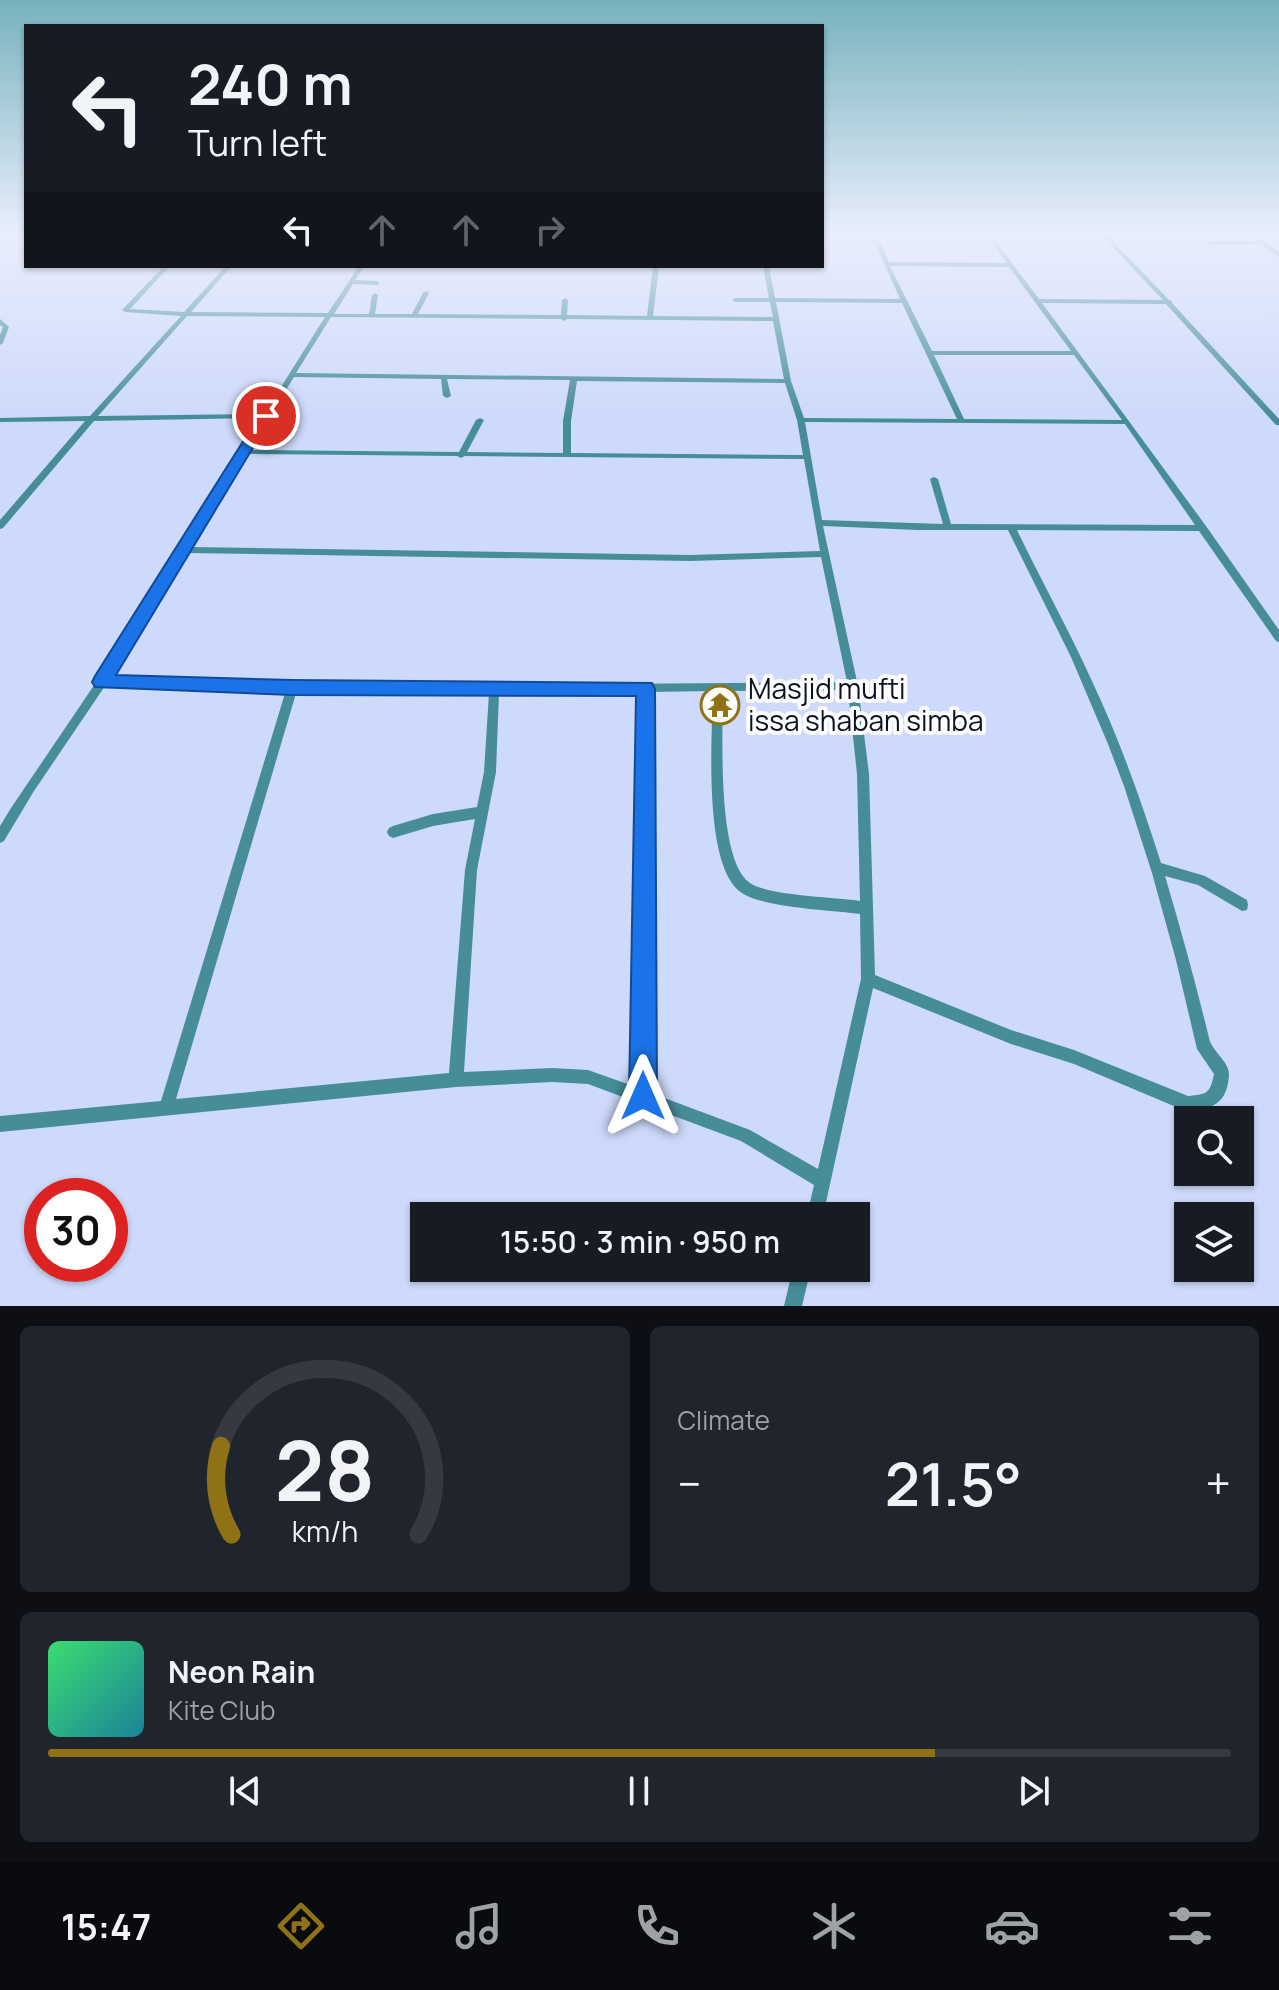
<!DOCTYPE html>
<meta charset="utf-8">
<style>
body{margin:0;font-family:Manrope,sans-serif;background:#20242c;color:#f1f3f6;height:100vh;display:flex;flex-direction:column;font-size:30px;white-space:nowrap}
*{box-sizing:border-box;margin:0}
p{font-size:26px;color:#9ea1a6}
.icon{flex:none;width:44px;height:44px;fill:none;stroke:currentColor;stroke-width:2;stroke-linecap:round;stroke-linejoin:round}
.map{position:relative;height:1306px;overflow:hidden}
.details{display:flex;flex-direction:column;gap:20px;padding:20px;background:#0d0f14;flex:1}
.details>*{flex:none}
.hud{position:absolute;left:24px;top:24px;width:800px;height:244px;border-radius:0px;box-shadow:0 2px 6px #0004;background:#171b24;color:#f1f3f6;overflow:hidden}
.fabs{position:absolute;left:1174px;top:1106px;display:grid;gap:16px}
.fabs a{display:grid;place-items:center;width:80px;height:80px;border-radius:0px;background:#171b24;box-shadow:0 2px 6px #0004;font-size:40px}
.speed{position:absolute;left:24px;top:1178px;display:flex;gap:16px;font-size:40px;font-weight:700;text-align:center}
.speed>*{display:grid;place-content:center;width:104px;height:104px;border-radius:50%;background:#171b24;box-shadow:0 2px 6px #0004;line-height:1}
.speed .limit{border:12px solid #d22;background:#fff;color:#111}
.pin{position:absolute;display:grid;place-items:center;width:68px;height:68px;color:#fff;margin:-34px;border:4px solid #fff;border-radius:50%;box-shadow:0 2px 8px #0007}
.me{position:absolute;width:88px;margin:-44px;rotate:0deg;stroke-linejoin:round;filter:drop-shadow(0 0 6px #0008)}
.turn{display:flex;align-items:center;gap:28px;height:168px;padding:0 32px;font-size:36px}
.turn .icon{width:104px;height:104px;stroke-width:2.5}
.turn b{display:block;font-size:56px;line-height:68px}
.lanes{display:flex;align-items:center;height:76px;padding:0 32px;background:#0003;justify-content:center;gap:40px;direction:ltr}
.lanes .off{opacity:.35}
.big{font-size:60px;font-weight:600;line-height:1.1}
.details .widget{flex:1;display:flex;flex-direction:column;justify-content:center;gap:12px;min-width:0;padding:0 28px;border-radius:12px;background:#20242c}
.details .dial{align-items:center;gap:0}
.dial svg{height:208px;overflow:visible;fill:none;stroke:#363941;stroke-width:7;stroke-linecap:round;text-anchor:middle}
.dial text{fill:#f1f3f6;stroke:none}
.song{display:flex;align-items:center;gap:24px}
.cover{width:96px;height:96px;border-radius:12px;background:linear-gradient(135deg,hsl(140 70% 55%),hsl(190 70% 35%))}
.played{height:8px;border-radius:4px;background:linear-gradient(90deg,#8f7116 75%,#363941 75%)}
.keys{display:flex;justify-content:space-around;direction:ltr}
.heat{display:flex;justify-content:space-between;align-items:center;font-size:44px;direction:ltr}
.details .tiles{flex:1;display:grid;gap:20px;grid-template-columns:1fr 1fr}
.widget:last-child{grid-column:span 2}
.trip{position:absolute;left:410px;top:1202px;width:460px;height:80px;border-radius:0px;background:#171b24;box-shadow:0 2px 6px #0004;font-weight:600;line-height:80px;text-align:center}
.tabs{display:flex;height:128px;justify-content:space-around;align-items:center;background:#090b0e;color:#9ea1a6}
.tabs .icon{width:56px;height:56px}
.tabs .selected{color:#8f7116}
.tabs b{font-size:36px;color:#f1f3f6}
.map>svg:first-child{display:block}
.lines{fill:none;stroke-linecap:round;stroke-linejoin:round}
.minor{fill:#468d98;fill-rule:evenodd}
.route{fill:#1a73e8;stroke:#114b97;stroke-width:2}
.labels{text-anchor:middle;stroke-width:8;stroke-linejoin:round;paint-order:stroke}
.poi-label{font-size:28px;fill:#0b1123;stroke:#fcfcfc;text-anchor:start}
</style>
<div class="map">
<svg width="1279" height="1306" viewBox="0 0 1279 1306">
<rect width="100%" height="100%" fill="#cedafb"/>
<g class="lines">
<g class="minor">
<path d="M871,234h5l13,28 118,1 -22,-29h5l49,65 124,1 -63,-66h6l63,66 3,1v2l107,116v6h-3l-110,-121 -124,-1 164,223 73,104v12l-3,-1 -77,-110 -182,-1c24,50 51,98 74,149 28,59 50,121 70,184l44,13 42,24 1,5 -1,5 -5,1 -44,-26 -33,-9c16,54 31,108 44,162 3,14 21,24 20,37 -2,29 -16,33 -41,37l-114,-48 -63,-20 -138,-56 -50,228h-16l7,-31 -73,-44 -153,-57 -36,-2 -96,5 -456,45v-16l161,-15 125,-411 -181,-4 -71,105 -30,50 -4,2v-17l11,-18 113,-167 137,-223 -167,3 -91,107 -3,1v-9l85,-99 -85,1v-4l90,-2 91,-100 -56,-4 -3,-2 42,-44h6l-40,43 54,3 42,-46h6l-41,46 137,1 31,-47h6l-10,14 22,1 3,2 -3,2 -24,-1 -19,30h35l3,-19 3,-2 3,2 -3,19h37l11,-21 3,-2 3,2 -11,21 143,1 1,-15 3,-2 3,2 -1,15 80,1 6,-50h6l-6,50 120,1 -3,-15h-35l-3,-2 3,-2h34l-6,-32h6l6,32 125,1zM890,266l119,1 62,84h-139zM776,302l126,1 55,116 -153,-1 -13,-37zM187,316l138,1 -61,97 -166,2zM331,317l230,2 3,2 3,-2 206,2 11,58 -488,-6zM934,355h140l48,65 -158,-1zM294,377l147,2 2,17 4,2 4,-2 -4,-17 123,1 -7,41v32l-96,-1 17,-32 -4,-2 -4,2 -17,32 -210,-2zM577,381l208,2 12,37 6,35 -232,-2v-32zM805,422l320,2 70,101 -244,-1 -13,-45 -4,-2 -4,2 13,45 -121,-4zM246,454l211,2 4,2 4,-2 339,3 16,92 -130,4 -499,-8zM823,526l95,4h90l63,127 37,87 16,42 28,87 24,87 21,89 17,25c-4,20 -7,20 -26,22l-114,-46 -63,-20 -136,-55 -6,-201 -11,-88zM187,553l503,8 131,-4 26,125 -358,3 -379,-7zM297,690l192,3 -5,79 -7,35 -44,7 -40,12 -4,2 -2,4 2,4 4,2 40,-12 42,-7 -10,51 -16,203 -273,26zM848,690l9,84 3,127c-25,-4 -91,-5 -110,-18 -34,-23 -27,-152 -27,-192zM713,691c-1,45 -10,170 26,200 21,17 92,19 121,23l1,65 -43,190 -68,-39 -99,-37 -1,-401zM640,692l-4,395 -48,-17 -36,-2 -88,4 13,-202 19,-98 3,-79z"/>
<polygon points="1249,234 1255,234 1279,252 1279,257 1261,244 1210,245 1207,243 1210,241 1257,241"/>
<polygon points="0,319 9,327 3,343 0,345 0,335 3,327 0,325"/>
<polygon points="793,1268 811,1268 802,1306 784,1306"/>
</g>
</g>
<linearGradient id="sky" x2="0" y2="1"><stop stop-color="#77b2bc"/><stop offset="0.56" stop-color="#e9eefd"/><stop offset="1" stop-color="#e9eefd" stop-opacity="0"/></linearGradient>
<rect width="1279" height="417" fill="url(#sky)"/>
<polygon class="route" points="266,412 272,416 116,675 292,680 652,683 655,689 657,1096 653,1106 643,1110 633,1106 629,1096 636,696 292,695 95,687 92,682 95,676 259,416"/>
<defs>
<symbol id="temple-ring" viewBox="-11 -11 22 22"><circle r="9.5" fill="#fcfcfc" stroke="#8f7116" stroke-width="1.5"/><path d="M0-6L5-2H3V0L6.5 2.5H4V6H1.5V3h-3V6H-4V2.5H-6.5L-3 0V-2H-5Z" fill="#8f7116"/></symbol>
</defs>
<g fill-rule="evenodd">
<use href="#temple-ring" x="698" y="683" width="44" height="44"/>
</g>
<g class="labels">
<g class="poi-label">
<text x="748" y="699">Masjid mufti<tspan x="748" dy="32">issa shaban simba</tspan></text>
</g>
</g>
</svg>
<div class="fabs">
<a><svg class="icon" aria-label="search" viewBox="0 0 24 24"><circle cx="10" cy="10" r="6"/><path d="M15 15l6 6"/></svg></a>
<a><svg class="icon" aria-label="layers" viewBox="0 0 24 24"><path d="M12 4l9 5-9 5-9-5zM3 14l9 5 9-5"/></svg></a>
</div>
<div class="speed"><div class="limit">30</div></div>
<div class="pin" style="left:266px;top:416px;background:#d93025"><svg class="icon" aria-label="arrive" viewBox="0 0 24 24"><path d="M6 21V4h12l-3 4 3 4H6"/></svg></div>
<svg class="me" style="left:643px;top:1096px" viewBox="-20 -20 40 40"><path d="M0-17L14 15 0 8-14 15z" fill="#1a73e8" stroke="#fff" stroke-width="4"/></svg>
<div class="trip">15:50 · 3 min · 950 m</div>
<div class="hud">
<div class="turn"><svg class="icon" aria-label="left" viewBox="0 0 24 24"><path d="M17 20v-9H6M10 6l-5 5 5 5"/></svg><div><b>240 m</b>Turn left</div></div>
<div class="lanes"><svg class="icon" aria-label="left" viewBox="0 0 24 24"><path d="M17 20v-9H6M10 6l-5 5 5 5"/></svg><svg class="icon off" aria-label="ahead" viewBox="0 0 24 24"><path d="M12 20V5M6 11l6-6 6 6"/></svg><svg class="icon off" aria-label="ahead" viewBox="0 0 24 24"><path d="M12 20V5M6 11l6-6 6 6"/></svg><svg class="icon off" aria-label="right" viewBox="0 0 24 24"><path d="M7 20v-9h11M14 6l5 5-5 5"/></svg></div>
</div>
</div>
<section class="details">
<div class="tiles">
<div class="widget dial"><svg viewBox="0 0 100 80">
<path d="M14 69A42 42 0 1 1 86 69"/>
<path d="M14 69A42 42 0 0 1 10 35" stroke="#8f7116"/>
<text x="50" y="56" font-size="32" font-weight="700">28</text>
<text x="50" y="72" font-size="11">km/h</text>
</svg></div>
<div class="widget"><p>Climate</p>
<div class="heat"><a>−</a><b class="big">21.5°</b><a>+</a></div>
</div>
<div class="widget">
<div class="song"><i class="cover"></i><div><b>Neon Rain</b><p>Kite Club</p></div></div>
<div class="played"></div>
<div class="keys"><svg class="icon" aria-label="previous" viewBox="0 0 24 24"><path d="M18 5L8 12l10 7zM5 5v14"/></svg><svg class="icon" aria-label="pause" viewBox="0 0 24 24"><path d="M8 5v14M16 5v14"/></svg><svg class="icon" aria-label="next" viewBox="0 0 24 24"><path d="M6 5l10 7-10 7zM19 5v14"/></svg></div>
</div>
</div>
</section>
<nav class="tabs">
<b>15:47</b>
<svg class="icon selected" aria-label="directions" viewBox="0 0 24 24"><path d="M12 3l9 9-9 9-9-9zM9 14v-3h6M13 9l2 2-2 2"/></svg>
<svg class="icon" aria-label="music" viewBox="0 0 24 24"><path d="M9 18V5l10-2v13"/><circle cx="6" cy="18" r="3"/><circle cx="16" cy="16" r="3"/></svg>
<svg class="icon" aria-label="phone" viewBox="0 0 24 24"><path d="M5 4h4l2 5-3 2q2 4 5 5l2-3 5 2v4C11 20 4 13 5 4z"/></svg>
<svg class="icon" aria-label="climate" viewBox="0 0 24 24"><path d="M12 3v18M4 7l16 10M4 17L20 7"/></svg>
<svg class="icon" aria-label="car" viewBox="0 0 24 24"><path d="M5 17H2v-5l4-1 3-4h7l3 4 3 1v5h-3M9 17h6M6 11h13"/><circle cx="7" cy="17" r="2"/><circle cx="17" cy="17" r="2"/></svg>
<svg class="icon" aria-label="filters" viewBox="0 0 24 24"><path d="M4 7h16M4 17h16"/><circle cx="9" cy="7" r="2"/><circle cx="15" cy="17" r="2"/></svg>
</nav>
